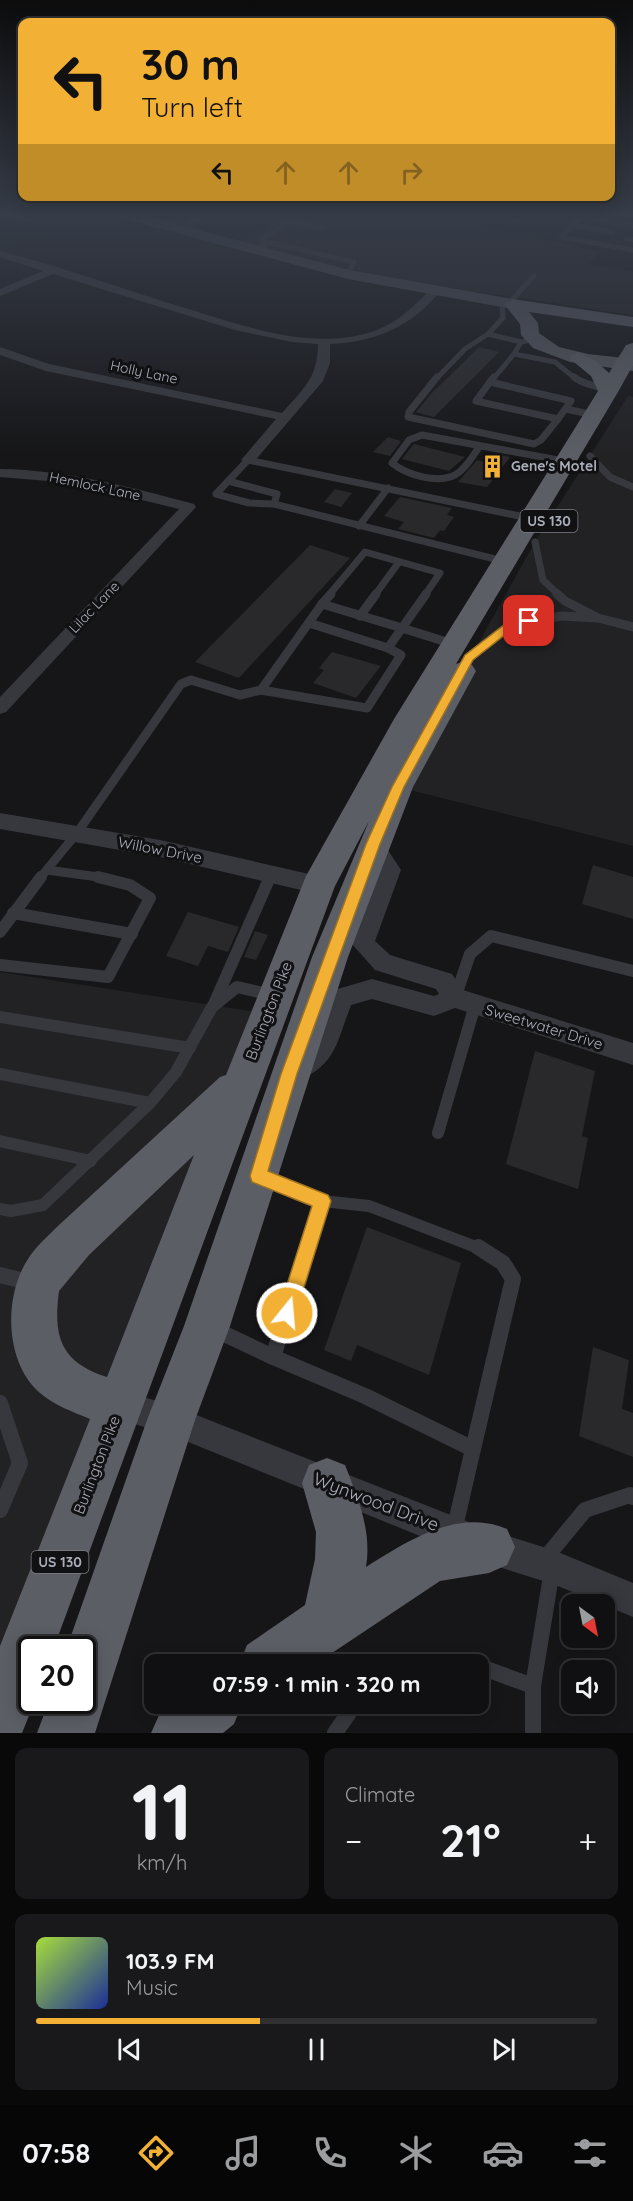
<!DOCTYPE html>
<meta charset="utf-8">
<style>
body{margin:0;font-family:Quicksand,sans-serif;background:#19191b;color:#f1f3f6;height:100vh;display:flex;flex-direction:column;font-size:22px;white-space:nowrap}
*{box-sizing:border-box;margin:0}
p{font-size:20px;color:#9c9d9f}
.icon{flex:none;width:33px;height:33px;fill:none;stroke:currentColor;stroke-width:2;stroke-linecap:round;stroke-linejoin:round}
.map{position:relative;height:1733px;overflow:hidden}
.drawer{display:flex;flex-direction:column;gap:15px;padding:15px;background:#09090a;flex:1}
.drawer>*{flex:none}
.hud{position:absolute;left:18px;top:18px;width:597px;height:183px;border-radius:12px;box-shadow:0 3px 15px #0003,0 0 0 2px #303032;background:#f2b134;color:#111;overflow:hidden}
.needle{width:39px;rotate:148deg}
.fabs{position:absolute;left:561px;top:1594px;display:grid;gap:12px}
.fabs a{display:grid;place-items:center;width:54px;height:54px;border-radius:12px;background:#101012;box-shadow:0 3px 15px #0003,0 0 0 2px #303032;font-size:30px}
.speed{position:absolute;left:18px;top:1636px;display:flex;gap:12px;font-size:30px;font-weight:700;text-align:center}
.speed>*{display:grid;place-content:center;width:78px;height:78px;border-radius:50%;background:#101012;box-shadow:0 3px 15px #0003,0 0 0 2px #303032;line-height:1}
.speed .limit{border:3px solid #111;border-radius:9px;background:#fff;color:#111}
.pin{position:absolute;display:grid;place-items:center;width:51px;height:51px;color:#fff;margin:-26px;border-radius:12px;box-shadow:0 3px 9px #0006}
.me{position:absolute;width:66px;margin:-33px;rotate:17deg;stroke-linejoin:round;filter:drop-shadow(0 0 4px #0008)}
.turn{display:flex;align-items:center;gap:21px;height:126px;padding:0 24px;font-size:27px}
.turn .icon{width:78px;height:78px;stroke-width:2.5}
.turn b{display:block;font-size:42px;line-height:51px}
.lanes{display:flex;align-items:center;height:57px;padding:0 24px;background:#0003;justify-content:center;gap:30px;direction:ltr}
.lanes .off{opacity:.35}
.big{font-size:45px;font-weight:700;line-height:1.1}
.drawer .card{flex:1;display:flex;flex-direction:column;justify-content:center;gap:9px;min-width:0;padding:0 21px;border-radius:12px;background:#19191b}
.drawer .dial{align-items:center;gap:0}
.dial b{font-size:78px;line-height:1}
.song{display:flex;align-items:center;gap:18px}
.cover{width:72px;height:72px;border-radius:9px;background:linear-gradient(135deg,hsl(80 70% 55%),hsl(230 70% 35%))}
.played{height:6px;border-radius:3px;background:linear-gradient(90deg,#f2b134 40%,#303032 40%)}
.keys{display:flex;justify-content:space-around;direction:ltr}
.heat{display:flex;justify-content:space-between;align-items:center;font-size:33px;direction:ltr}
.drawer .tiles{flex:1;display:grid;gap:15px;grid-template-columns:1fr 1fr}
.card:last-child{grid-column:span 2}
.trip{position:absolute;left:144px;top:1654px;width:345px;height:60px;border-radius:12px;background:#101012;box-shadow:0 3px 15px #0003,0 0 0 2px #303032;font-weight:700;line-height:60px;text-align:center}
.dock{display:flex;height:96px;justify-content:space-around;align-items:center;background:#060607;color:#9c9d9f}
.dock .icon{width:42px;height:42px}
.dock .selected{color:#f2b134}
.dock b{font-size:27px;color:#f1f3f6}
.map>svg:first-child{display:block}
.built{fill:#222225}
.green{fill:#1c231d}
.building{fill:#29292c}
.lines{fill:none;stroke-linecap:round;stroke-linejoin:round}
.service-far4{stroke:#37383d;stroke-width:5}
.service-far3{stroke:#37383d;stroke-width:7}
.service-far2{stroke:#37383d;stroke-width:9}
.service-far1{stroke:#37383d;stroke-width:12}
.service{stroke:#37383d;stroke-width:16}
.minor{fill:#37383d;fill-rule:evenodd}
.secondary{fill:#45474d;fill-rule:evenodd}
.primary{fill:#53555c;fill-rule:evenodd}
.trunk{fill:#5b5e65;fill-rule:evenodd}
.route{fill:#f2b134;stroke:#9d7322;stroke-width:1.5}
.labels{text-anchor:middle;stroke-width:6;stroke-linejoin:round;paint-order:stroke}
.far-street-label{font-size:14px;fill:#a8adb8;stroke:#111113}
.far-poi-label{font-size:14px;font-weight:bold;fill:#a8adb8;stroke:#111113;text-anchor:start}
.shield{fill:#111113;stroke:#7b7e86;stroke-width:1.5}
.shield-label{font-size:14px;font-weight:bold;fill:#a8adb8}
.street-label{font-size:15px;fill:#a8adb8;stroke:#111113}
.near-street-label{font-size:18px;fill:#a8adb8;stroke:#111113}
</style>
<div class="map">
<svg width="633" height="1733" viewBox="0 0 633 1733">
<rect width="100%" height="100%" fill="#161618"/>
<g class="built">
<polygon points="289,213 422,213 601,252 588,264 633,272 633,315 365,275 238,243"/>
<polygon points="628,396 633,397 633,846 398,787 535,542"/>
<polygon points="0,972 268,1014 0,1718"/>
</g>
<polygon class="green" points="39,213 87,213 0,248 0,224"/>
<g class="building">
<polygon points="479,347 499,352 434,417 416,412 431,394"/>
<polygon points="388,437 401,441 390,456 373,452"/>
<polygon points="414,444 465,457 449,471 402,459"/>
<polygon points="491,453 510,457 487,487 458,482 477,460 484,462"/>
<polygon points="335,489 352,493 341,507 324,502"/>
<polygon points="400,497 452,508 447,515 454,517 444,531 440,530 434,538 398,529 404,522 384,516"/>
<polygon points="310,545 350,558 239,678 195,662"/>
<polygon points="332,652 381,666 356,698 313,683 324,670 319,668"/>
<polygon points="593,865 633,877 633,919 582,904"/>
<polygon points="188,912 239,927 228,952 208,946 198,966 166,956"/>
<polygon points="255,931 268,935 256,960 244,957"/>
<polygon points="535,1051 595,1071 582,1136 588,1138 578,1189 506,1164"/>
<polygon points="367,1227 461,1263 429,1375 357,1345 351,1361 324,1350"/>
<polygon points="593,1347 629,1360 622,1409 633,1413 633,1457 579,1436"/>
</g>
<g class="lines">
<g class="service-far4">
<polyline points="617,213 618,223"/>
<polyline points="20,216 26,213"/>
<polyline points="582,216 561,237 633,250"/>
<polyline points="514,223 528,213"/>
<polyline points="572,225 612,232"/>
<polyline points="627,239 633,240"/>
<polyline points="264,241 260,240 289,222 323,228"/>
<polyline points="253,249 271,243 354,262 348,274"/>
<polyline points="502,302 503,318 488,334 521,342"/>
<polyline points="509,303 534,276"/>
<polyline points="532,340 521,342 514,354 555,362 576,379"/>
<polyline points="436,379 465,349 488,334"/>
<polyline points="493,379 514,354"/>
</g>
<g class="service-far3">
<polyline points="437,377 409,412 408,417 534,444 541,440 558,419"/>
<path d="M574,377c11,9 23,7 34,15"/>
<polyline points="490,382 494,377"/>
<polygon points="490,382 571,401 558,419 476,401"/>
<polyline points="566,409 594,415"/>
<path d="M480,446c-7,9 -14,23 -25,29 -18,9 -48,0 -63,-12l17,-23 13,-5 142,26"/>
<polyline points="590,456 610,477 633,487"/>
<polyline points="228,481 277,494 274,504"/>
<polyline points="359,526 388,488"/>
<polyline points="535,542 543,580 559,595"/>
<polyline points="503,561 274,504 249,503 216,494 248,460 529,518"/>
<polyline points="329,595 365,552 440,573 425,595"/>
<polyline points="375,595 399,562"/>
</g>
<g class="service-far2">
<polyline points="322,604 402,628"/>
<polyline points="322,604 261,690 367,708 401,655 388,648 402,628"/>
<polyline points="322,604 331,594"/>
<polyline points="360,616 376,594"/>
<polyline points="598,618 633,627"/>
<polyline points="309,623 388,648"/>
<polyline points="402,628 453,644"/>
<polyline points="402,628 426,594"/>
<polyline points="469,657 513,623 562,616 598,618 565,601 557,594"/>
<polyline points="47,870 106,878"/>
<polyline points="40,878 77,833 181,684 191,680 240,695 261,690"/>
<polyline points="269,878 272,872"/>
</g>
<g class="service-far1">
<polyline points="13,913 132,934"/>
<polyline points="0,932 41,877"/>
<polyline points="0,965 108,977 150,898 130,885 98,877"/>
<polyline points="455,998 470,954 491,936 633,971"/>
<polyline points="214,1004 270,877"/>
<polyline points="0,1017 190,1048"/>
<polyline points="0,1074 150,1103"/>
<polyline points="438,1133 475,1005"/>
<polyline points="0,1141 91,1161"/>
<polyline points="264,1178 322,1201"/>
<polyline points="322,1201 369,1206 481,1249"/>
<polyline points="0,1209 11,1211 43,1205 150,1103 176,1072 212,1007 237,987 272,995"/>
<polyline points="307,1249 322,1201"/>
</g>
<g class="service">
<polyline points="308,1247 273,1357 365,1396 473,1449 513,1279 503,1263 478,1247"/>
<polyline points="0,1275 32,1283"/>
<polyline points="216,1330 273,1357"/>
<polyline points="0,1403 20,1463 0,1510"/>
<polyline points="454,1531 473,1449"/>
<polyline points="543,1561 585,1510 630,1495 633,1497"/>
<polyline points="439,1665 473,1665"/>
<polyline points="478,1666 533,1686"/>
<polyline points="335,1733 355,1704"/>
<polyline points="533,1733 533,1686 552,1570"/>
</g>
<g class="minor">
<polygon points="202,213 214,213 183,232 175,230"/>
<polygon points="559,213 580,213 633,223 633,229"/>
<path d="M0,251c59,15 117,36 175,54 62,18 137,49 202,25 21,-8 38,-25 54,-41l9,2c-28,36 -65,51 -110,53v19l-7,18 -70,82 -5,1 -7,-4 35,-41 -230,-48 -46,-16v-8l49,17 233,49c21,-24 36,-35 36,-69l-26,-2 -57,-12 -182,-56 -53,22v-7l43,-18 -43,-14z"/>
<path d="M0,469c67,1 130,18 194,35l2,3 -190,205 -6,2v-17l179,-188 -107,-26 -72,-6z"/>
<polygon points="0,813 160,840 318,876 326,879 329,885 326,891 318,894 160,857 0,829"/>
<path d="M373,836l7,2 21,32 -26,71 15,14 62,19 11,16 170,53v22l-178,-57 -21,8 -62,-17 -21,6c-15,39 -15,62 -59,78l-9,-3 -3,-8 3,-8 29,-18 22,-56 38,-11 62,17 5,-2 -3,-5 -61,-19 -23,-26 27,-73 -16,-27 3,-6z"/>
<polygon points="119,1390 171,1405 489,1530 553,1550 633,1583 633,1617 553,1584 489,1564 171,1435 108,1416 104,1405 108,1394"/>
</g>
<polygon class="secondary" points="112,213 135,213 349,270 513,299 521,304 513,309 348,279 114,216"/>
<polygon class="primary" points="513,299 633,317 633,327 529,312 538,323 539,333 559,347 588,354 633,359 633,371 570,362 533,348 521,335 520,324 504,304"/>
<g class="trunk">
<path d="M633,343v22l-15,27 -162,272 6,-2 10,3 4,6 -63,116 -65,170 -118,369 -35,94 -100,313h-58l12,-32h33v-51h-16l81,-230 37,-94 128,-369 57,-136 -34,65 -282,764h-21v51h3l-13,32h-22v-87l90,-227c-17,-7 -36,-14 -50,-26 -35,-30 -37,-96 -12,-134 8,-13 20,-23 31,-34l161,-148 6,-2 80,-199 88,-157 204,-328 -7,-15 -22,-18 9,-6 18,9 13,12 17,-28zM194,1155l-87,222c-47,-15 -54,-41 -48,-86l30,-36z"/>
<path d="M327,1458l18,7c13,33 27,66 21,102 41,-26 92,-59 141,-38l8,18 -8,18 -18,8 -49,8 -126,84h-75l8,-20 58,-40 10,-46 1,-27 -14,-49 7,-18z"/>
<polygon points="170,1704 242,1704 234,1724 223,1733 151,1733 160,1713"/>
</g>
</g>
<linearGradient id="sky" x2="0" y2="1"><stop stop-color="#0c0c0d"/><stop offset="0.47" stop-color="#363c48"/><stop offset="1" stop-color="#363c48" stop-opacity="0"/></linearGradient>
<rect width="633" height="456" fill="url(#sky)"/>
<polygon class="route" points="529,617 533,618 533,623 516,626 473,660 404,787 380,844 297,1074 268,1171 328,1195 331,1201 296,1313 294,1319 287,1322 280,1319 278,1313 312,1206 252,1182 250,1176 281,1074 366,844 392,787 465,655 509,621"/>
<defs>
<symbol id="building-bare" viewBox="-9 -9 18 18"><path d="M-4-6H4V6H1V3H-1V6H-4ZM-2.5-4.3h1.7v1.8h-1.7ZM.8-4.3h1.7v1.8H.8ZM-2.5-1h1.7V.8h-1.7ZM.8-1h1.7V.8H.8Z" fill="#f2b134" stroke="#111113" stroke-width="2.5" paint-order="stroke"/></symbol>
</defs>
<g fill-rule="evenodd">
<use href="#building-bare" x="476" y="450" width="33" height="33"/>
</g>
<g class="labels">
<g class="far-street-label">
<text transform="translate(144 372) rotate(12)" y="5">Holly Lane</text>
<text transform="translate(95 486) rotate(12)" y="5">Hemlock Lane</text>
<text transform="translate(94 607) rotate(-46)" y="5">Lilac Lane</text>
</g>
<g class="far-poi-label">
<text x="511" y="471">Gene's Motel</text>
</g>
<g class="shield">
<rect x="520.5" y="510" width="57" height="22" rx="4.5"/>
<rect x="31.5" y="1551" width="57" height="22" rx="4.5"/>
</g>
<g class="shield-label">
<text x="549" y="526">US 130</text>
<text x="60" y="1567">US 130</text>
</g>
<g class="street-label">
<text transform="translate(160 850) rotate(11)" y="5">Willow Drive</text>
<text transform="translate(269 1011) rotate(-69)" y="5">Burlington Pike</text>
<text transform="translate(544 1027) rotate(17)" y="5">Sweetwater Drive</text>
<text transform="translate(97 1465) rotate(-69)" y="5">Burlington Pike</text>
</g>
<g class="near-street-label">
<text transform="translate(376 1502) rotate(21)" y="6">Wynwood Drive</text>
</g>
</g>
</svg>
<div class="fabs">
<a><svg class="needle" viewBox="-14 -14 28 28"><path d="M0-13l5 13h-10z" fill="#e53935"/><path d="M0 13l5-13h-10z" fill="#9c9d9f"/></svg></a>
<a><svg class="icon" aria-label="sound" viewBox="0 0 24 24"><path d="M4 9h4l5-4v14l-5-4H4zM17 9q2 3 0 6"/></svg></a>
</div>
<div class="speed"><div class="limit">20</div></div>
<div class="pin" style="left:529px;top:621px;background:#d93025"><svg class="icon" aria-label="arrive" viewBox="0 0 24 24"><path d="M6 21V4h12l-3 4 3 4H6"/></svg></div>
<svg class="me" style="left:287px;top:1313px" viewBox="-20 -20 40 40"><circle r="17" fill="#f2b134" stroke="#fff" stroke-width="3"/><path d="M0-11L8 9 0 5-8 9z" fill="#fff"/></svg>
<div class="trip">07:59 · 1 min · 320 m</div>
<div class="hud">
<div class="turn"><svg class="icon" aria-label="left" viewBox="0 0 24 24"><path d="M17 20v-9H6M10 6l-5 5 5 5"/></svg><div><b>30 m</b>Turn left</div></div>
<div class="lanes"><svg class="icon" aria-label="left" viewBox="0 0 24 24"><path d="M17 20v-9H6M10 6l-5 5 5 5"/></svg><svg class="icon off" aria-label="ahead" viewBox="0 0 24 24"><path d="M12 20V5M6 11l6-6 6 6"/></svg><svg class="icon off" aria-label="ahead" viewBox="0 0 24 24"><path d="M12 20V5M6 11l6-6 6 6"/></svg><svg class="icon off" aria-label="right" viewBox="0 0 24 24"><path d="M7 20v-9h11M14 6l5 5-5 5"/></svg></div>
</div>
</div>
<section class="drawer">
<div class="tiles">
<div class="card dial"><b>11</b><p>km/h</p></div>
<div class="card"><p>Climate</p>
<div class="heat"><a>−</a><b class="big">21°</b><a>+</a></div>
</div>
<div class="card">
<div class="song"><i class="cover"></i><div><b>103.9 FM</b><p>Music</p></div></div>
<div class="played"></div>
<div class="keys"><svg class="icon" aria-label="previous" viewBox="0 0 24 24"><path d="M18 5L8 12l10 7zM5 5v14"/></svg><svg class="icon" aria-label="pause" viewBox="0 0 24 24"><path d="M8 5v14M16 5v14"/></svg><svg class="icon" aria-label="next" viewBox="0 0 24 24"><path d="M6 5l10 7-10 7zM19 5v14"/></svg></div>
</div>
</div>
</section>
<nav class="dock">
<b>07:58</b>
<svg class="icon selected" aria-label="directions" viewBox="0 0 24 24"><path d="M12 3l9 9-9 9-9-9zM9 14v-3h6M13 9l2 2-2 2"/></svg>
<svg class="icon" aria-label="music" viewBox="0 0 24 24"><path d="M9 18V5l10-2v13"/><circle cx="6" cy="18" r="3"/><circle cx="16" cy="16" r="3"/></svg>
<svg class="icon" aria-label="phone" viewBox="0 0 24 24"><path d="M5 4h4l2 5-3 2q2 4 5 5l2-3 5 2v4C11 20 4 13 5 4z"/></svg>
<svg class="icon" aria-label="climate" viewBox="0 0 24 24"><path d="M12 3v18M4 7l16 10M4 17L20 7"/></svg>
<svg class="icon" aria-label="car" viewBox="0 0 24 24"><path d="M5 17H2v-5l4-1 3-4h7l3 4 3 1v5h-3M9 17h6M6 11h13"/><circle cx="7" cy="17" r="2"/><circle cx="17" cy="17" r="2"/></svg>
<svg class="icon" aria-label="filters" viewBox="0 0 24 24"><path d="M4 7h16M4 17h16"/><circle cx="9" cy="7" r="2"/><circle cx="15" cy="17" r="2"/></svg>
</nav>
